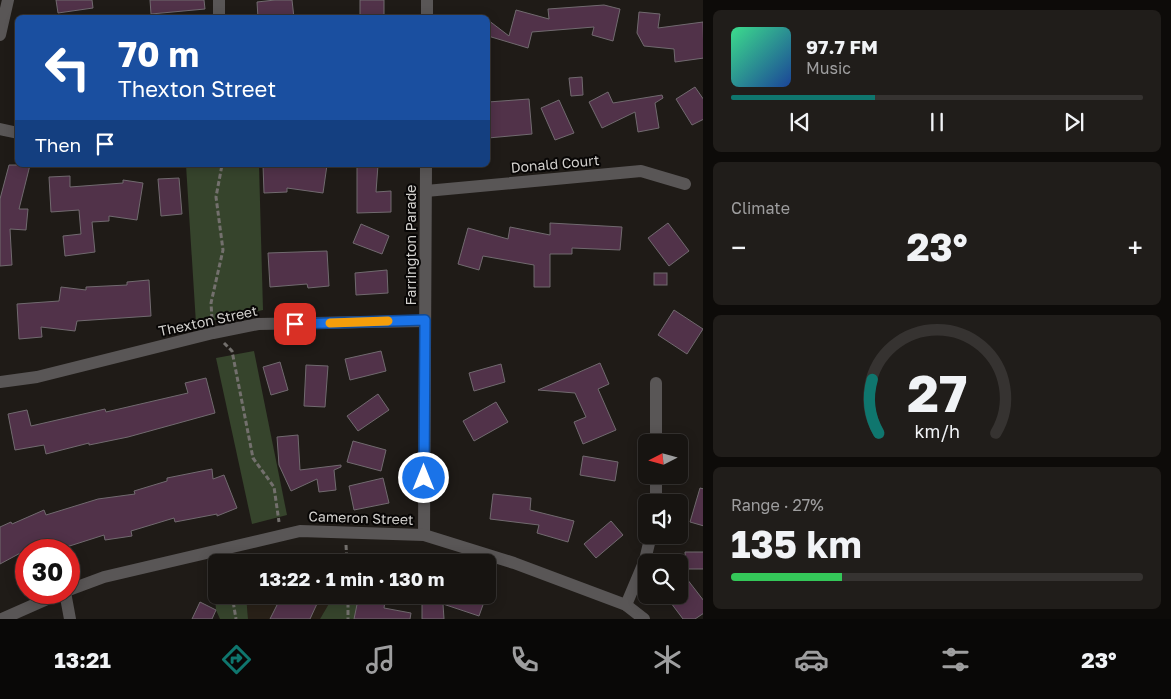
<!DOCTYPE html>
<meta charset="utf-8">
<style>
body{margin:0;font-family:"Golos Text",sans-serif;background:#201d1a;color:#f1f3f6;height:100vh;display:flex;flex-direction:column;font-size:19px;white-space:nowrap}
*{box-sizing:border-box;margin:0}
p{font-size:16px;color:#9e9e9f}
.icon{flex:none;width:28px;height:28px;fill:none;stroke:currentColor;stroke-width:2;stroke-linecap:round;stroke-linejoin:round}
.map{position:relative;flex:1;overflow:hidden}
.panel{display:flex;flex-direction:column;gap:10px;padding:10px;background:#0d0b09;width:468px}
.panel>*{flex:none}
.guide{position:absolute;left:15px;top:15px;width:475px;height:152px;border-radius:8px;box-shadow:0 2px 12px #0003,0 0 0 1px #363331;background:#1a4fa0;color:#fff;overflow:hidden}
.needle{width:32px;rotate:264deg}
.tools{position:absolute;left:638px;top:434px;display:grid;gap:10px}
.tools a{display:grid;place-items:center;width:50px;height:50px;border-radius:8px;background:#171411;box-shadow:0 2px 12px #0003,0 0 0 1px #363331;font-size:25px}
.speed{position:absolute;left:15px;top:539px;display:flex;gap:10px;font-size:25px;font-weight:700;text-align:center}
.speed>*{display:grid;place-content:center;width:65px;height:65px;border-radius:50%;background:#171411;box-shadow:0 2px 12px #0003,0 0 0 1px #363331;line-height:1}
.speed .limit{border:8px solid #d22;background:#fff;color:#111}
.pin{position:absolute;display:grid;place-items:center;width:42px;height:42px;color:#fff;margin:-21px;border-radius:10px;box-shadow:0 2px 8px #0006}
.me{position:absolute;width:55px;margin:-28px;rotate:0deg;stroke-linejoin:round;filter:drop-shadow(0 0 4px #0008)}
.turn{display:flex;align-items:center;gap:18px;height:105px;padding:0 20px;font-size:22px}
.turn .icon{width:65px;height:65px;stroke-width:2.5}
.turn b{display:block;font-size:35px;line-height:42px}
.then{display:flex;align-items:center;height:48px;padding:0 20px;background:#0003;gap:10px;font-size:19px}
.big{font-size:38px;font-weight:700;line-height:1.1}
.panel .card{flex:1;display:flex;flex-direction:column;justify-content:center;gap:8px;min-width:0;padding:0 18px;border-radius:8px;background:#201d1a}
.panel .dial{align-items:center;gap:0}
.dial svg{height:130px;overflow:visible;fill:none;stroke:#363331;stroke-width:7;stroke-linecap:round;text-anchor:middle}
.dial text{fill:#f1f3f6;stroke:none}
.song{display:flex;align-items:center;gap:15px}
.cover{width:60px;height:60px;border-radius:8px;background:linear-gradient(135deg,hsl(150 70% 55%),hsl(220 70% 35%))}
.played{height:5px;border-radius:2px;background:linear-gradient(90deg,#0f766e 35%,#363331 35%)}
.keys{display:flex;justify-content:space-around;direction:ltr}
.heat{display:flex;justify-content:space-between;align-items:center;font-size:28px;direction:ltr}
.charge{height:8px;border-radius:4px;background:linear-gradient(90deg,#34c759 27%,#363331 0)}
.trip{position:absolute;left:208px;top:554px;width:288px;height:50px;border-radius:8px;background:#171411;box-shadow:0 2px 12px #0003,0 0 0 1px #363331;font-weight:700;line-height:50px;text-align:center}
.tabs{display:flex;height:80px;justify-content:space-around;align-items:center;background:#090807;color:#9e9e9f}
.tabs .icon{width:35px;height:35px}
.tabs .current{color:#0f766e}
.tabs b{font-size:22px;color:#f1f3f6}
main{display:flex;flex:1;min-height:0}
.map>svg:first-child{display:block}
.built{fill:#292118}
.green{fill:#36442c}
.building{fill:#513249;stroke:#716a6f}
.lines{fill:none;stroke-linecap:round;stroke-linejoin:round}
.path{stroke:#73706d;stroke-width:3;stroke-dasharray:5 2.5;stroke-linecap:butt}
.minor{stroke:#595656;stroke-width:12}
.route-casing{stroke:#114b97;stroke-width:12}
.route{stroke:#1a73e8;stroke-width:9}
.slow{stroke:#f59e0b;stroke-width:9}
.labels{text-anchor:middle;stroke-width:4;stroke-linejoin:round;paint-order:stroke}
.street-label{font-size:14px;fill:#d3d1ce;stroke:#080605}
</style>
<main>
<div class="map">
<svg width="704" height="619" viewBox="0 0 704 619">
<rect width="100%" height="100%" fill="#1f1b17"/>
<g class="built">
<polygon points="341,556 341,562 298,562"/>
<polygon points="246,595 334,595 320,619 248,619"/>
</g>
<g class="green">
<polygon points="186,165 259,165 263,310 196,324"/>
<polygon points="254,351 287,515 252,524 216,358"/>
<polygon points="216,573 216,595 246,595 248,619 220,619 216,610 213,574"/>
<polygon points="334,595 357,595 359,619 320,619"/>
</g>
<g class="building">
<polygon points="56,0 92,0 93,8 58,13"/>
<polygon points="150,0 204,0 205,9 151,14"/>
<polygon points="275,0 292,0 294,18 258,18 257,2"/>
<rect x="360" y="0" width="24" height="18"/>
<polygon points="604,5 620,9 613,41 592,35 594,27 532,32 528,48 488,36 488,20 509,36 516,10 549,19 548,9"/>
<polygon points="639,12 660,14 658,28 703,22 704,58 675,62 674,49 644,46 637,33"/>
<polygon points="582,77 583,95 571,96 569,78"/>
<polygon points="695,87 704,100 704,119 692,125 676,99"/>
<polygon points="608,92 613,103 662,95 663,98 655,103 659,128 638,132 635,112 602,128 589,102"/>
<polygon points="529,99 532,134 488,138 488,102"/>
<polygon points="559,100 574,133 555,140 541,108"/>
<polygon points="9,165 30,165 19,209 28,209 26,230 10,229 12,265 0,266 0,199"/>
<polygon points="263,165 327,165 323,193 287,188 287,192 264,193"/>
<polygon points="357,165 378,165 376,192 391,191 391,212 357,213"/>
<polygon points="70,176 70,187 123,183 123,180 143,183 137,220 109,216 109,221 92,222 95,252 65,256 63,236 81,234 79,210 51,212 49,177"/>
<polygon points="179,178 182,214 161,216 158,179"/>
<polygon points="550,223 622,227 620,250 572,248 572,254 550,254 550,287 534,287 534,265 483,256 479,270 458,264 468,228 508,239 510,227 550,235"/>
<polygon points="668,223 689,251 669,266 648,238"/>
<polygon points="361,224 389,236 382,254 353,243"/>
<polygon points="327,251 329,286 308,288 307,284 270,287 268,253"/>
<polygon points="387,270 388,293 356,295 355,273"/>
<rect x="654" y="273" width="13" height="12"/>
<polygon points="149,280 151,316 77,321 75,331 41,327 42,337 19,339 17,304 59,301 61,287 86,290 86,287 127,285 127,282"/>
<polygon points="674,310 703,329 687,354 658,335"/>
<polygon points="381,351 386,371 350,380 345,359"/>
<polygon points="280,362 288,390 271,395 263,367"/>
<polygon points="600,363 609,384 598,389 616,430 583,444 574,422 586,417 575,393 538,390"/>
<polygon points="501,364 505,382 474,391 469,373"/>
<polygon points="306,365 328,366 325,407 304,406"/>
<polygon points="206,378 215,413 128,437 89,445 89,443 46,454 44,445 15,450 8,414 27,410 31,426 105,409 106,412 188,393 185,383"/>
<polygon points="378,394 389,410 358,431 347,416"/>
<polygon points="496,402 508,422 474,441 463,421"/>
<polygon points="298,435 300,470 341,465 341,467 334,470 336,490 319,492 317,479 291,491 279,465 277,437"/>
<polygon points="353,441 386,450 381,471 347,462"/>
<polygon points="583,456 618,462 615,481 580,475"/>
<polygon points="212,469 213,479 224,475 237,508 217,516 217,514 175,522 174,518 131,531 132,536 105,540 104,535 57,550 26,550 0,564 0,527 11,522 12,524 44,510 46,515 98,499 135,494 134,491 167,481 167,478"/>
<polygon points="383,478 389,503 354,510 349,486"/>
<polygon points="700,488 704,489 704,526 690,522"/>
<polygon points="493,494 531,498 530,510 574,521 568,542 537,533 539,525 490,519"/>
<polygon points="611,521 623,535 596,558 584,544"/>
<polygon points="685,552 704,552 704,569 686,569"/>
<polygon points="687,579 704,601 704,613 695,619 683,619 665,595 679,595 679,585"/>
<polygon points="282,595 321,595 310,619 270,619"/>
<polygon points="359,595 386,595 384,608 411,613 410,619 354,619"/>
<polygon points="422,595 463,595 484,602 479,616 443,604 444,619 422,619"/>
<polygon points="200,602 216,610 212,619 192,619"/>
</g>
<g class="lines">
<g class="path">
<polyline points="212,319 211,303 223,250 216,197 222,165"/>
<polyline points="224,343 232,351 253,458 274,487 279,522"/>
<polyline points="346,545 347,562"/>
<polyline points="232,595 236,619"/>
<polyline points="348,595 348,619"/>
</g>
<g class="minor">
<polyline points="219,0 219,18"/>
<polyline points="427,18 427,0"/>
<polyline points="0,35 8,0"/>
<polyline points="0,129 18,133"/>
<polyline points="426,191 641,171 685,184"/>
<polyline points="0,382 37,377 213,333 258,324 425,321"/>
<polyline points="656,383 656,442"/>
<polyline points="656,475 656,502"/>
<polyline points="424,535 426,165"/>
<polyline points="69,590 104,577 300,531 424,535 514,563 626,605 644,619"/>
<polyline points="65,592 70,619"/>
<polyline points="626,605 645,560 651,535"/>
<polyline points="2,619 63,592"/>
</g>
</g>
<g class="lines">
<defs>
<polyline id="route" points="295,324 425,320 424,478"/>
</defs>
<use href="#route" class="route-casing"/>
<use href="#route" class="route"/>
<polyline class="slow" points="330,323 388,321"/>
</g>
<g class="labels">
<g class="street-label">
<text transform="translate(555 164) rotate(-5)" y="5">Donald Court</text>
<text transform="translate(411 245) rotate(-90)" y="5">Farrington Parade</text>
<text transform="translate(208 321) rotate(-12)" y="5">Thexton Street</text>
<text transform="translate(361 518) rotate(2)" y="5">Cameron Street</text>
</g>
</g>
</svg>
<div class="tools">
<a><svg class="needle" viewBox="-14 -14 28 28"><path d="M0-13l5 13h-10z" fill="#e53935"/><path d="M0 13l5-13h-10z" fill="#9e9e9f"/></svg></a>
<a><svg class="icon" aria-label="sound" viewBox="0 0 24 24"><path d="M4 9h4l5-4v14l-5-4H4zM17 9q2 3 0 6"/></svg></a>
<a><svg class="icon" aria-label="search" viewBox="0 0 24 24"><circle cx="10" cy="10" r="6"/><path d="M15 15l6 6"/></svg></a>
</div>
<div class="speed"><div class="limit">30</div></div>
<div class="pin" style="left:295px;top:324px;background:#d93025"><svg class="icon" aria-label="arrive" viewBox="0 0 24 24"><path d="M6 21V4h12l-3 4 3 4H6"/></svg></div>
<svg class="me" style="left:424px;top:478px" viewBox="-20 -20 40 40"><circle r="17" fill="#1a73e8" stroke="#fff" stroke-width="3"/><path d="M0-11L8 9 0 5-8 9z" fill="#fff"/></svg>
<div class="trip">13:22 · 1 min · 130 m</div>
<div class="guide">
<div class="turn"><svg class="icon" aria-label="left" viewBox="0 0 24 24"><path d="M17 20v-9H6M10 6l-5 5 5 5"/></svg><div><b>70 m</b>Thexton Street</div></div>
<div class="then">Then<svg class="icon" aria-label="arrive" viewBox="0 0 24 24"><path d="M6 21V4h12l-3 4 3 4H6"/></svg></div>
</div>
</div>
<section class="panel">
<div class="card">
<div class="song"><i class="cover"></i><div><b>97.7 FM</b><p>Music</p></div></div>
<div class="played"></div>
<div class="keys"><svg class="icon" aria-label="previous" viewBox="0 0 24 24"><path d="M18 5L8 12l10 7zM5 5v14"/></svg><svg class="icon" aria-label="pause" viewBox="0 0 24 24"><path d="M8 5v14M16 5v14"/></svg><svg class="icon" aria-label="next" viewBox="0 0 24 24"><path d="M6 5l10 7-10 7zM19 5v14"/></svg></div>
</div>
<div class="card"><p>Climate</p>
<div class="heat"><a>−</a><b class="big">23°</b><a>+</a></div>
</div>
<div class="card dial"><svg viewBox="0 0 100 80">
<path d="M14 69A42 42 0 1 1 86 69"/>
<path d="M14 69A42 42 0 0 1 10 36" stroke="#0f766e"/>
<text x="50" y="56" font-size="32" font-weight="700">27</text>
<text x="50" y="72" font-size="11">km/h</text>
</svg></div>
<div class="card"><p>Range · 27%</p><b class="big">135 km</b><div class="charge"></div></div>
</section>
</main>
<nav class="tabs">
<b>13:21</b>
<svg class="icon current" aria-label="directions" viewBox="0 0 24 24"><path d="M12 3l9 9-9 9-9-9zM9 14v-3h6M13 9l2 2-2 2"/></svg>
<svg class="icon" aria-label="music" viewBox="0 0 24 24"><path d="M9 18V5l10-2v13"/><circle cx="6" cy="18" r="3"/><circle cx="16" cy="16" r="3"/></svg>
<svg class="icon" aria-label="phone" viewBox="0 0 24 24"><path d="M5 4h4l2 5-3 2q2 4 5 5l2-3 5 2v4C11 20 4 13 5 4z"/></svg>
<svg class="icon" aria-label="climate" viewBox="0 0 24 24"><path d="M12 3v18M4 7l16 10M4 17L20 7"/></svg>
<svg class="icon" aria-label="car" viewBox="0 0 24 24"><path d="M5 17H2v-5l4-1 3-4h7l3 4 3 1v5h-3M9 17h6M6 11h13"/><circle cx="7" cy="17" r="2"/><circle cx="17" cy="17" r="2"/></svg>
<svg class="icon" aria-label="filters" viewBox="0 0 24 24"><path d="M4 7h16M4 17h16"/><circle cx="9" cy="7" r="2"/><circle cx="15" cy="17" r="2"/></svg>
<b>23°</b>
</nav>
